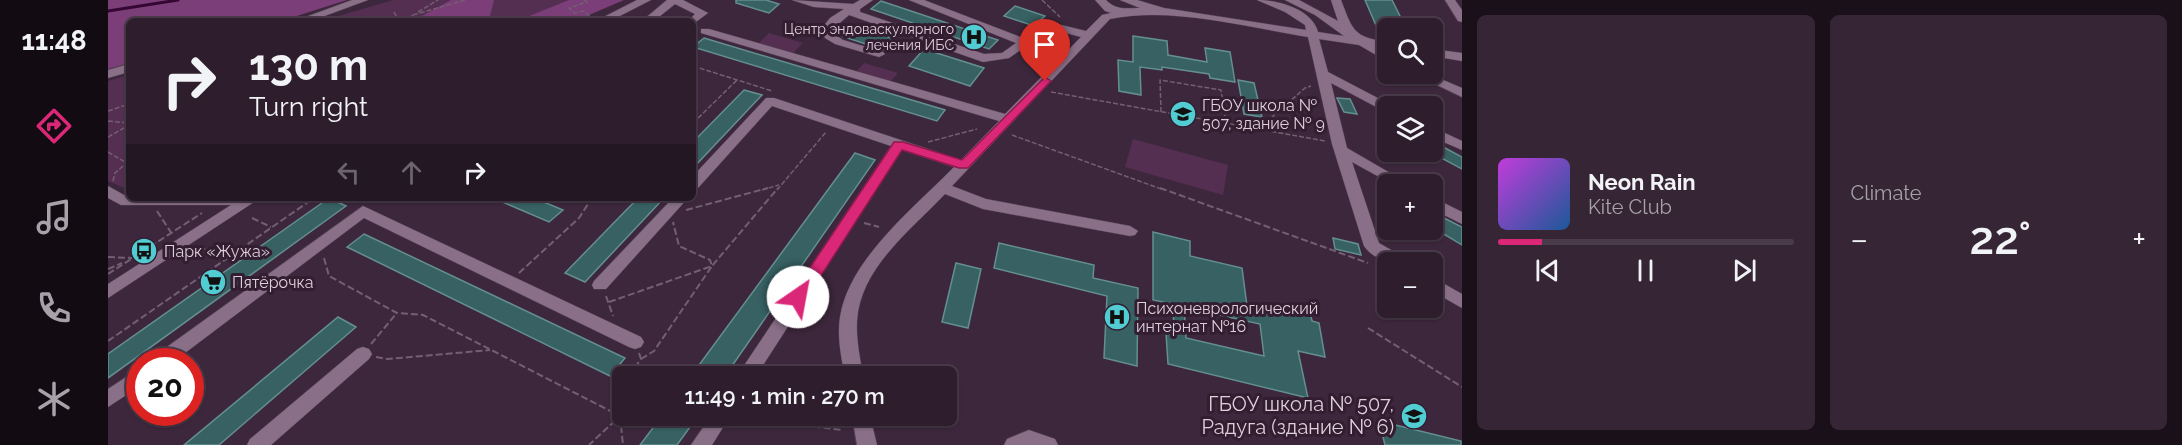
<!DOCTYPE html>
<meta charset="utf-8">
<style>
body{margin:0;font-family:Raleway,sans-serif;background:#362635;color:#f1f3f6;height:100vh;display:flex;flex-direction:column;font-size:22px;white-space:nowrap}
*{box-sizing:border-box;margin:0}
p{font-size:20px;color:#a7a2aa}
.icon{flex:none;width:33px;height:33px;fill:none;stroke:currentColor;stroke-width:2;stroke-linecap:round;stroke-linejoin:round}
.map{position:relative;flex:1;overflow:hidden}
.sheet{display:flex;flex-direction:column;gap:15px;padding:15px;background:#191019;width:720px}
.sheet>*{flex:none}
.banner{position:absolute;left:18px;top:18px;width:570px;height:183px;border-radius:9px;box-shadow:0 2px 4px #0004,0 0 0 2px #493b49;background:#2e1d2d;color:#f1f3f6;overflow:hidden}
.tools{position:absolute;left:1269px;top:18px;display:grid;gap:12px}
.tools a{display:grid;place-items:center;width:66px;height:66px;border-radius:9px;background:#2e1d2d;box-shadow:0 2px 4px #0004,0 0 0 2px #493b49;font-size:30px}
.speed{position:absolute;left:18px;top:348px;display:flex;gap:12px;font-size:30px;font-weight:700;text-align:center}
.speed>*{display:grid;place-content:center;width:78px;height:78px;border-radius:50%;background:#2e1d2d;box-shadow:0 2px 4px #0004,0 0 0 2px #493b49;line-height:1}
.speed .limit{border:9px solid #d22;background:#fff;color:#111}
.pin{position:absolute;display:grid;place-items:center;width:51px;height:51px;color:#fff;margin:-62px -26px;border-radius:50% 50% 50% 0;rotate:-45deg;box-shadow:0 0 6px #0007}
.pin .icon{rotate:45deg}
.me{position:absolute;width:66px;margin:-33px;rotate:33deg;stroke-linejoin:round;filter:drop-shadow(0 0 4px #0008)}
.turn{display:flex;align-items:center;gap:21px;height:126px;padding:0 24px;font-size:27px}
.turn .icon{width:78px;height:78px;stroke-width:2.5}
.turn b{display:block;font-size:42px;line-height:51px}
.lanes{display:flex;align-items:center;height:57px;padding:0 24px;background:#0003;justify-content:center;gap:30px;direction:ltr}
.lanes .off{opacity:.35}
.big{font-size:45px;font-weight:600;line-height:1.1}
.sheet .widget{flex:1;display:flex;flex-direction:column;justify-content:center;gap:9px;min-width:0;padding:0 21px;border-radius:9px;background:#362635}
.song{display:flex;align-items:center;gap:18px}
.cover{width:72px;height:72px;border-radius:9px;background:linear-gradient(135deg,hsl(290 70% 55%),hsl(210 70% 35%))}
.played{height:6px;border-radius:3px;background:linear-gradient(90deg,#db2777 15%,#493b49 15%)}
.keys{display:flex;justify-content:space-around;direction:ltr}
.heat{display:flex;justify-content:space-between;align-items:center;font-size:33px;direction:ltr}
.sheet .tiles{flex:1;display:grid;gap:15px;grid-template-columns:repeat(2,1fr)}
.trip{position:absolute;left:504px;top:366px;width:345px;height:60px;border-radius:9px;background:#2e1d2d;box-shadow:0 2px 4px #0004,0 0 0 2px #493b49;font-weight:600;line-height:60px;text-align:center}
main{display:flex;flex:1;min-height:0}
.tabs{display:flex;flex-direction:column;width:108px;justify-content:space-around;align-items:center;background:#120c12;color:#a7a2aa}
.tabs .icon{width:42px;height:42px}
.tabs .current{color:#db2777}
.tabs b{font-size:27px;color:#f1f3f6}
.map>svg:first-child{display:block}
.green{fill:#552f52}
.forest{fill:#7b3e78}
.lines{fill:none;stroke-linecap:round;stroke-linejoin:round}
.stream{stroke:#340733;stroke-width:3}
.building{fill:#376163;stroke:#648f91;stroke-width:1.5;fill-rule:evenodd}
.minor-casing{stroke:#574556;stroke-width:1}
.path-far1{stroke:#735f72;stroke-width:1.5;stroke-dasharray:5 2;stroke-linecap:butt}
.path{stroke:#735f72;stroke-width:2;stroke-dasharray:7 3;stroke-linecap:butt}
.minor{fill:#896f87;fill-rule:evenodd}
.route{fill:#db2777;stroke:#8e194d;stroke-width:1.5}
.labels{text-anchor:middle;stroke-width:6;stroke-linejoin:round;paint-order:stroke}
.far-poi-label{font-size:14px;fill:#decfdc;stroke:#331d31;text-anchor:end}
.poi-label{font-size:16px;fill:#decfdc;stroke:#331d31;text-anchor:start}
.near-poi-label{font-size:20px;fill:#decfdc;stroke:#331d31;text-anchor:end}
</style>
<main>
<nav class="tabs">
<b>11:48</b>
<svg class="icon current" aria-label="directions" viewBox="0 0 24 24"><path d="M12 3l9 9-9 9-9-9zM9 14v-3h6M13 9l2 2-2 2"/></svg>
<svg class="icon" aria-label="music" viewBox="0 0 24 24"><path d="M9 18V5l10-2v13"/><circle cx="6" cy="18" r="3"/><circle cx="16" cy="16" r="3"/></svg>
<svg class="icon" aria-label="phone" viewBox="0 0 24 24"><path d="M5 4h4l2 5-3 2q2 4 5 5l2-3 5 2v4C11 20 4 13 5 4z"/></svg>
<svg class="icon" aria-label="climate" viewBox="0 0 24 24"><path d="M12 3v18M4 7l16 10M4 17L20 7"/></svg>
</nav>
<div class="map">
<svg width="1354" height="445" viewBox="0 0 1354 445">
<rect width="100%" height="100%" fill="#3d273c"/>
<g class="green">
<polygon points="285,0 515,0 464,21 214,21"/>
<polygon points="661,33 695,43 684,54 650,44"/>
<polygon points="756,63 790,73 781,83 747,73"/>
<polygon points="21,75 21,190 0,181 0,81"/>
<polygon points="1025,139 1120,165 1115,195 1017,167"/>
</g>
<g class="forest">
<polygon points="0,0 239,0 173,21 21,21 21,63 0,69"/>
<polygon points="343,0 386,0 382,16 386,21 305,21"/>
<polygon points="461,0 516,0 467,21 409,21"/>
</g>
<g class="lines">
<polyline class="stream" points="0,11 70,0"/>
</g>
<g class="building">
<polygon points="628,0 658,0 671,4 661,13 628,3"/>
<polygon points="1257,0 1284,0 1298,28 1270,30"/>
<polygon points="773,1 890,40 881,49 763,9"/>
<polygon points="907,6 937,16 926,26 896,16"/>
<polygon points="744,25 787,39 776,50 733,36"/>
<polygon points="1025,36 1059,41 1060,55 1099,62 1097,48 1122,52 1127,82 1102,78 1101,74 1054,67 1054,70 1032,67 1033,95 1011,91 1010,60 1025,62"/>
<polygon points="596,38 837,110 829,121 585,47"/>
<polygon points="816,49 876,68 862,86 801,66"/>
<polygon points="1130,80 1146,83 1154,117 1136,114"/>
<polygon points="636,90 654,95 585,168 585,142"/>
<polygon points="1229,98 1242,99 1249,114 1236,112"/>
<polygon points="1324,141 1354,157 1354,169 1324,153"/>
<polygon points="747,153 767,160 617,376 583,376"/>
<polygon points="221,198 238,206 0,378 0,354"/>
<polygon points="385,198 426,198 455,210 441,222"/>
<polygon points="530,198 556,198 477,282 457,273"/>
<polygon points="1332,216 1354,227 1354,245 1324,227 1324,220"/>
<path d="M1045,232l37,9v15l52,12 5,38 42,10 -3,-13 23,5 3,13 7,2 6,34 -27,-6 10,47 -140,-34 -2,-31 8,2 -1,-31 -20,-4zM1076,307l76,17 4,32 -78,-18z"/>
<polygon points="256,234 517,358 502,376 239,247"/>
<polygon points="1225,238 1250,244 1253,255 1227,249"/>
<polygon points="891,243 986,265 985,278 1030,288 1029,366 996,358 999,296 886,268"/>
<polygon points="848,263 873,269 860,328 834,322"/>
<polygon points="230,317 248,327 111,445 76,445"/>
<polygon points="554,416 590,416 569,445 532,445"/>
<polygon points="1271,421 1353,441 1353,445 1277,445"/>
</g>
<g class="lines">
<defs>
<g id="minor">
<polygon points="244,0 260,0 203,21 187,21"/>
<polygon points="529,0 543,0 502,21 488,21"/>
<polygon points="559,0 575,0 600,13 585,24 585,21 580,21 587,14 567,4 546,21 534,21"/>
<path d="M684,0l61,4 7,-4h13l-13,9v3l124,42 18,-1 14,-10 -107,-43h15l99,38 26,-16 37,9 16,-16 9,-2 -6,-2 -10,-11h11c11,11 20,8 34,8l-20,-8h17l27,8 142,22 -1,-5 -20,-13 -28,-12c21,0 55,9 61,32l26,4 -29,-21 -30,-15h14l39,21 -7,-21h10c12,31 12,37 47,42v7l-9,-1 9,5v9l-29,-17 -40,-6 9,33 65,34h-5v6l-4,-1 -53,-28 16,65 62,36h-17l-40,-22 27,81 26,15 2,4c-16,2 -33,-2 -43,-16l-32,-102 -24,-107c-62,-10 -138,-31 -198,-18l-158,167 34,13 144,27 8,5 -3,4 -5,1 -147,-27 -38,-15c-34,36 -85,74 -88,127 -1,18 3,37 6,55h-18c-4,-19 -8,-40 -5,-59 9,-58 74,-109 114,-150l-52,-17 -146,226h-19l154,-230 -119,-40 -74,82 -5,2v-14l73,-78h8l187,62 38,-39 -298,-88v-4h8l296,85 76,-77 -30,-8 -42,29 -26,4 -134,-47 -15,13v6l9,6 40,12 2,2 -6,3 -44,-13 -10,-6 -3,-10 8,-10 14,-9 -30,-2z"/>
<polygon points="1337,0 1347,0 1354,10 1354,22 1350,21"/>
<polygon points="1324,49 1354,53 1354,61 1324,56"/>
<polygon points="21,64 21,72 0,78 0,70"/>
<polygon points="1306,74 1321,74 1354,88 1354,97"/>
<polygon points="1324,127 1354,141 1354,150 1324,137"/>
<polygon points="0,186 16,195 21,195 21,198 152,198 0,298 0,284 123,205 13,205 0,198"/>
<polygon points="1324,197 1354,212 1354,224 1324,209"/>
<polygon points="565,198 580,198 498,289 486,289 484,285 486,281"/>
<polygon points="255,206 533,337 536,342 533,347 527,349 521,347 256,218 65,362 42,362 45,357"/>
<polygon points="1324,277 1354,294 1354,308 1324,291"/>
<polygon points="255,347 261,349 264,354 261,359 163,445 139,445 142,439 249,349"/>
<polygon points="32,368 32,386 0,407 0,389"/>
<polygon points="603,416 622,416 604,445 583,445"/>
<polygon points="744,416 762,416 769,445 749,445"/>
<polygon points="921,430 947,439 950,445 896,445 899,439"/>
</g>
</defs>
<use href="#minor" class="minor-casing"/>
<g class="path-far1">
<polyline points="476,0 479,2 461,8 467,13 475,11 483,17"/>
<polyline points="934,0 952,17"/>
<polyline points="286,12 291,21"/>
<polyline points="310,12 330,0"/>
<polyline points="305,15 357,0"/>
<polyline points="298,21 305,15"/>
<polyline points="475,21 483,18"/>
<polyline points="585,66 664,91"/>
<polyline points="943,92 1217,141"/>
<polyline points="0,111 21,104"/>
<polyline points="1053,112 1052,80 1113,90 1118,123"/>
<polyline points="0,121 21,123"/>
<polyline points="585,123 629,80"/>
<polyline points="1166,132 1163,118 1197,88 1203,86"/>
<polyline points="904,135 1056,190"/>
<polyline points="0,137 21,125"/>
<polyline points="820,142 869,129"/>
<polyline points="0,152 17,162"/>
<polyline points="5,181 7,173 21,161"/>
<polyline points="654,190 671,185"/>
<polyline points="669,190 718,132"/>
</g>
<g class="path">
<polyline points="1052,188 1260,263"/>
<polyline points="578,210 660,188"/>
<polyline points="49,211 64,234"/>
<polyline points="144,218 163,227"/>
<polyline points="756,223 771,227"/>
<polyline points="91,246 117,260"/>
<polyline points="0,257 24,258"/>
<polyline points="216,258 221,276 289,313 315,315 512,416 481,445"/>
<polyline points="0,269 14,263"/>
<polyline points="411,273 471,218 484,198"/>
<polyline points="0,274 94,213"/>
<polyline points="498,296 505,316"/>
<polyline points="501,302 604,266 670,188"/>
<polyline points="1260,328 1354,387"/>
<polyline points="0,341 206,198"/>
<polyline points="263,344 288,314"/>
<polyline points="268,357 280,359 382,350"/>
<polyline points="533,359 546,351 604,266 602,260 571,246 565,222"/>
<polyline points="521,376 533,359 531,353"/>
<polyline points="514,386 512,416 515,445"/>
<polyline points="647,416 659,421 734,430"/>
</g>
<use href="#minor" class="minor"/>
</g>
<polygon class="route" points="937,77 943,81 941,83 860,168 851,168 794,150 696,302 685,302 683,297 685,293 786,142 795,142 854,160"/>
<defs>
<symbol id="hospital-disc" viewBox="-11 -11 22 22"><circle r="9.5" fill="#51ccd2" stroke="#331d31"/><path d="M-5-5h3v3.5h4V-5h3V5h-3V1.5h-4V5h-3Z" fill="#111"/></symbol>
<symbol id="school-disc" viewBox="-11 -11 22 22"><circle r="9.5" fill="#51ccd2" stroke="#331d31"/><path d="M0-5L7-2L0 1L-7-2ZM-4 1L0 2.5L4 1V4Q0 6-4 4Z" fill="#111"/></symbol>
<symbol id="bus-disc" viewBox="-11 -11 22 22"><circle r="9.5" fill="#51ccd2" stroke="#331d31"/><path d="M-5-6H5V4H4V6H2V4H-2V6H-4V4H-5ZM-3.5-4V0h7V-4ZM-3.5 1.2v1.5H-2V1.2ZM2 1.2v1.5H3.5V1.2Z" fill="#111"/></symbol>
<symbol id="supermarket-disc" viewBox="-11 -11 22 22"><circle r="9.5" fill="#51ccd2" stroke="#331d31"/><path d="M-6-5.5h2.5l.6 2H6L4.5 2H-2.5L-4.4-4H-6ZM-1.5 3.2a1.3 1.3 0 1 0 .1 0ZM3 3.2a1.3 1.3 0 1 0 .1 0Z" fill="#111"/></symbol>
</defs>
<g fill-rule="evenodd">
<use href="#hospital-disc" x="851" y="22" width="30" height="30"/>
<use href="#school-disc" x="1060" y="99" width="30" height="30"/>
<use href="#bus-disc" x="21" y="236" width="30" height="30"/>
<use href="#supermarket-disc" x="90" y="267" width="30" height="30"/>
<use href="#hospital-disc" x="994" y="302" width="30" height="30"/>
<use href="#school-disc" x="1291" y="401" width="30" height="30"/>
</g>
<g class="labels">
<g class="far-poi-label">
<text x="846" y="34">Центр эндоваскулярного<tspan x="846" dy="16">лечения ИБС</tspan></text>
</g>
<g class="poi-label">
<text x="1094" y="111">ГБОУ школа №<tspan x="1094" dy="18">507, здание № 9</tspan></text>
<text x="56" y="257">Парк «Жужа»</text>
<text x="124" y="288">Пятёрочка</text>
<text x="1028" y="314">Психоневрологический<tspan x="1028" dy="18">интернат №16</tspan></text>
</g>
<g class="near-poi-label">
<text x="1286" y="411">ГБОУ школа № 507,<tspan x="1286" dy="23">Радуга (здание № 6)</tspan></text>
</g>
</g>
</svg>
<div class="tools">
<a><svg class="icon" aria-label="search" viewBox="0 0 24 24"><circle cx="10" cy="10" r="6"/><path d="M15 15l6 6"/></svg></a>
<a><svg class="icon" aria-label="layers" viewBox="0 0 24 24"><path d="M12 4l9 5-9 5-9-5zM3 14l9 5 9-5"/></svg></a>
<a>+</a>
<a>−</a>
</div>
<div class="speed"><div class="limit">20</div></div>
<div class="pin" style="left:937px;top:81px;background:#d93025"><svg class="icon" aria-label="arrive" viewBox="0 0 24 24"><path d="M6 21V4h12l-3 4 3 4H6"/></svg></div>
<svg class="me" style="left:690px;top:297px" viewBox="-20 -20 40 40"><circle r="19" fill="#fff"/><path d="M0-13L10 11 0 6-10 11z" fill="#db2777"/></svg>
<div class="trip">11:49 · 1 min · 270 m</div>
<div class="banner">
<div class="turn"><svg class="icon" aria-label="right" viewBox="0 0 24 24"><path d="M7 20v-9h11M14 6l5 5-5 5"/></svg><div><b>130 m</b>Turn right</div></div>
<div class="lanes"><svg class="icon off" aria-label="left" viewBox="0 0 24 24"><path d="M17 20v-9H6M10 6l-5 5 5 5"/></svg><svg class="icon off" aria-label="ahead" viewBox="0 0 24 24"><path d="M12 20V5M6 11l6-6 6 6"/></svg><svg class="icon" aria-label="right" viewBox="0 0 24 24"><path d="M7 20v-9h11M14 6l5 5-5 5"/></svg></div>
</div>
</div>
<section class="sheet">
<div class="tiles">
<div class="widget">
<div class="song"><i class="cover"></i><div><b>Neon Rain</b><p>Kite Club</p></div></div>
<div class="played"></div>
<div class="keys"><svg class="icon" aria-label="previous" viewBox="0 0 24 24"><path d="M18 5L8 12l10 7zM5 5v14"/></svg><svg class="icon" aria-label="pause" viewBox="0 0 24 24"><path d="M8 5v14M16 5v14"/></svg><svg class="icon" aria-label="next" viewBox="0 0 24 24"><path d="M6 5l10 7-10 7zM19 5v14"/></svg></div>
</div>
<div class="widget"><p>Climate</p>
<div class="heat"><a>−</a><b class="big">22°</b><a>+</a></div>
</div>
</div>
</section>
</main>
